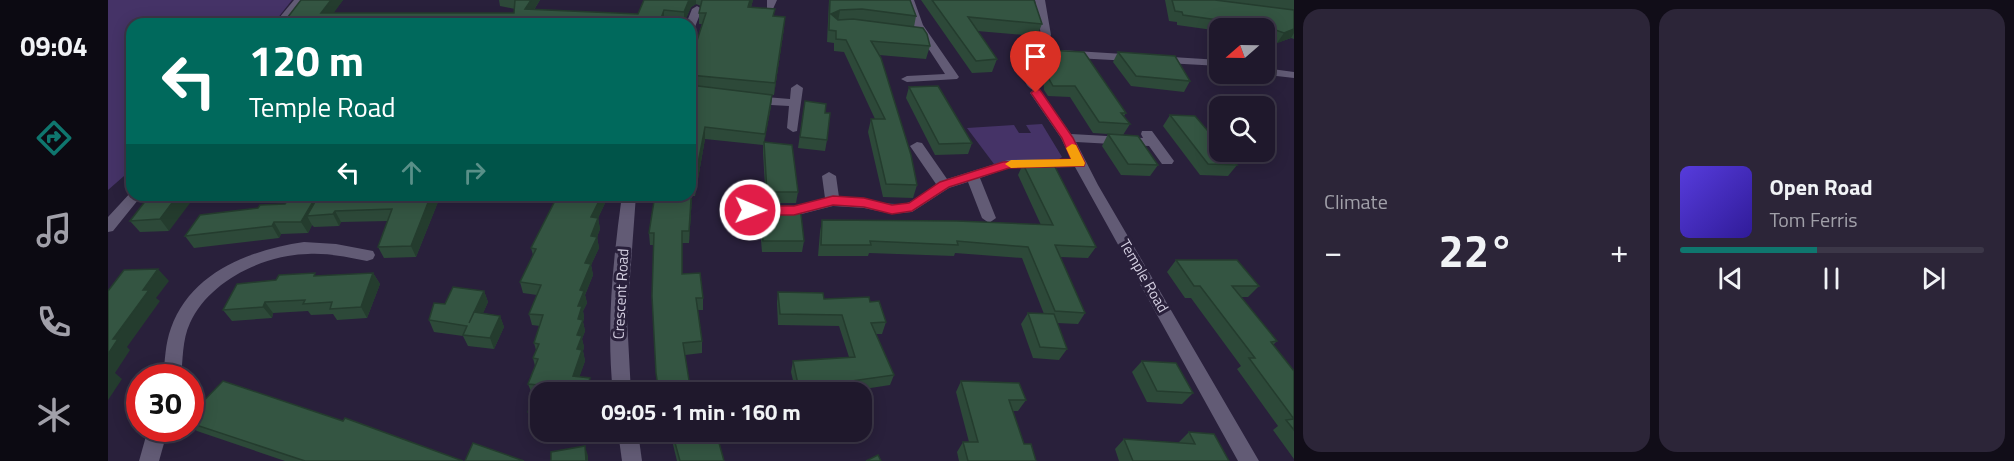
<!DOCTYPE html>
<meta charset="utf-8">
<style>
body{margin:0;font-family:"Titillium Web",sans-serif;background:#2c2538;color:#f1f3f6;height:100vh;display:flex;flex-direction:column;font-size:22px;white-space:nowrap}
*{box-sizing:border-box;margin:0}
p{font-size:20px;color:#a1a0a9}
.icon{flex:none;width:33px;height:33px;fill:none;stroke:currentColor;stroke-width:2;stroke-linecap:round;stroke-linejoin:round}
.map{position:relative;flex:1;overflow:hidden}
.drawer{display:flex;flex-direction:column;gap:9px;padding:9px;background:#110d18;width:720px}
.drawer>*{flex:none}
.hud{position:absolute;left:18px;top:18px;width:570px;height:183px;border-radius:18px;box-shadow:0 3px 15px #0003,0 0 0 2px #3c3748;background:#00695c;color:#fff;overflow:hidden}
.needle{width:39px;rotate:250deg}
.fabs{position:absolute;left:1101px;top:18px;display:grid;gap:12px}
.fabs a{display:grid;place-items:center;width:66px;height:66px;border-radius:12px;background:#1f182c;box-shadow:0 3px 15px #0003,0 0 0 2px #3c3748;font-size:30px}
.speed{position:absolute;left:18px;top:364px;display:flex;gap:12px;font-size:30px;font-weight:700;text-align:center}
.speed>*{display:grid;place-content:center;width:78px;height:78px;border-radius:50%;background:#1f182c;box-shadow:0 3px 15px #0003,0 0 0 2px #3c3748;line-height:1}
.speed .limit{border:9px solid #d22;background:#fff;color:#111}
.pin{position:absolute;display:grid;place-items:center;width:51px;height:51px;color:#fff;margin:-62px -26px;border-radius:50% 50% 50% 0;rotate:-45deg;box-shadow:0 0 6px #0007}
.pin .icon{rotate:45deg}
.me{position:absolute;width:66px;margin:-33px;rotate:91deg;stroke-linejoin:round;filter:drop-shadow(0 0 4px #0008)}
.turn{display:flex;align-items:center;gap:21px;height:126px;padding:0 24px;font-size:27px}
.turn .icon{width:78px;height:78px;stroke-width:2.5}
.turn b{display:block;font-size:42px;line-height:51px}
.lanes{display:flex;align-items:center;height:57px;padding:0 24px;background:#0003;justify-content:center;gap:30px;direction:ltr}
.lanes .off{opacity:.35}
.big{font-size:45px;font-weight:700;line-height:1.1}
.drawer .card{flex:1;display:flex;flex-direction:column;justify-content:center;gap:9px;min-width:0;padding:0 21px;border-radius:18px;background:#2c2538}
.song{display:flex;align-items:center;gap:18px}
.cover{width:72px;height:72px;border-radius:9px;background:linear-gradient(135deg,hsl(250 70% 55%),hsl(250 70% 35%))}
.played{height:6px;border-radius:3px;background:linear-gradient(90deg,#0f766e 45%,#3c3748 45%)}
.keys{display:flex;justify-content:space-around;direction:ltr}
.heat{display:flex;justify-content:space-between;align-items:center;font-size:33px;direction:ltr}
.drawer .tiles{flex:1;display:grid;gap:9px;grid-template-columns:repeat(2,1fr)}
.trip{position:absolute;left:422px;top:382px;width:342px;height:60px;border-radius:18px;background:#1f182c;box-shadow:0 3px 15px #0003,0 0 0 2px #3c3748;font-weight:700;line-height:60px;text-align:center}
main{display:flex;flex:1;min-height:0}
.tab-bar{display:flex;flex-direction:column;width:108px;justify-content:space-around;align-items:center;background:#0c0a12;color:#a1a0a9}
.tab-bar .icon{width:42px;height:42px}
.tab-bar .on{color:#0f766e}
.tab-bar b{font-size:27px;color:#f1f3f6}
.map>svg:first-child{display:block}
.green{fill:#453367}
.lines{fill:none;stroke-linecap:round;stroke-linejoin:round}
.street{fill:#625b75;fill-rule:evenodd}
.wall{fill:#2d4939}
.shaded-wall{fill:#243c2e}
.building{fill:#345542;stroke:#243c2e;stroke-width:1.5}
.route{fill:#e11d48;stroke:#92132f;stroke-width:1.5}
.slow{fill:#f59e0b}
.labels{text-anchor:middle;stroke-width:6;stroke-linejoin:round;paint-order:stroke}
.street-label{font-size:15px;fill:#d4cfe1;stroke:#29203b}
</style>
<main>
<nav class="tab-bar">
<b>09:04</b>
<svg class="icon on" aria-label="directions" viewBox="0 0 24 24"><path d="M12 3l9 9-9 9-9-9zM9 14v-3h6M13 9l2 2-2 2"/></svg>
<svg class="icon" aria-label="music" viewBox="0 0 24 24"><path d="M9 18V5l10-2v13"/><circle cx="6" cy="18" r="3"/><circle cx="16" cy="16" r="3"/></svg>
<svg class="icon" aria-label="phone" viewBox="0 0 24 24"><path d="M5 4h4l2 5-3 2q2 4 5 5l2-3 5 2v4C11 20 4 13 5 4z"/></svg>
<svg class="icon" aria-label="climate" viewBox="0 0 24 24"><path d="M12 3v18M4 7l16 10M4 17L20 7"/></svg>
</nav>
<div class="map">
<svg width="1186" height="461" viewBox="0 0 1186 461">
<rect width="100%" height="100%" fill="#29203b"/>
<g class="green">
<polygon points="0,0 184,0 165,24 24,24 24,169 0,190"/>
<polygon points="934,124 954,157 950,160 886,164 859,128 906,125 911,133 923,133 918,125"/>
</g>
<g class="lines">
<g class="street">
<polygon points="186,0 196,0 176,24 166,24"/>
<polygon points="659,0 669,0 665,9 659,9"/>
<polygon points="796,0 806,0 815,25 851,77 849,79 799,82 793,79 799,76 837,74 805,25"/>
<path d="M927,0h10l6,35 -8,14 177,11v6l-180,-10 -4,17 4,14 -3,3h3l31,44 72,4 -2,-4 1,-3h10l22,30 -2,3h-10l-13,-18 -73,-4 22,43 161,276h-21l-163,-294 -66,1 -29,10 16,40 -7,5 -7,-5 -14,-36 -19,6 -37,24 -20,2 -28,-6 -31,-2 -39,10 -44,-1 -7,-5 7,-5 44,1 31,-8 -3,-22 7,-4 7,4 3,21c19,1 53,10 68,6 10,-3 21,-13 29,-19l-26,-38 7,-4 5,1 25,36 61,-19 63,-1 -10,-21 -31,-45 3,-3c-20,-10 0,-43 8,-55z"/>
<polygon points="589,6 594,9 587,27 582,30 582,24 578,24 584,9"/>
<polygon points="1156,68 1186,72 1186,78 1152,74 1156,74"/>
<polygon points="689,84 695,88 689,131 685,132 679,128 681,106 645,104 639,100 645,96 682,99 683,88"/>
<polygon points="24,191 24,195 34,195 5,231 0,232 0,217"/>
<path d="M514,195h14l-9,123 4,75h-18c-7,-67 0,-132 9,-198z"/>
<path d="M196,242l32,2 37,7 2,4 -2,4 -6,2c-20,-4 -39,-8 -59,-7 -45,1 -99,27 -118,69 -8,17 -7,37 -9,55h-18c2,-17 2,-34 8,-50 20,-56 79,-78 133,-86z"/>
<polygon points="40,429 60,429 51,461 31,461"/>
<polygon points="510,432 530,432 534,461 514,461"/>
</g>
</g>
<g class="wall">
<polygon points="193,0 235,0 225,13 406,13 407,9 392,6 391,0 432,0 426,10 530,14 536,0 645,0 643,7 666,16 676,28 666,95 664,95 663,106 656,142 690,192 688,203 658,203 655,153 655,145 597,139 587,196 584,196 581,243 574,243 574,274 595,298 595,310 590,310 594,341 594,353 577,355 583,393 550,393 548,373 545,245 542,245 541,233 582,195 582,59 583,59 594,24 591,24 591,13 593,6 588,4 583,7 576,23 556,21 555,24 177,24 176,22"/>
<polygon points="721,0 802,0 808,16 806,27 822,46 818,59 771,55 809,185 805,198 775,197 760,132 763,119 767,119 736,52 726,51 726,43 719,42"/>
<polygon points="813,0 926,0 934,24 929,36 869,31 889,59 884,72 864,73"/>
<polygon points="1057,0 1186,0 1186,39 1183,38 1169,43 1156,39 1156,28 1112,28 1112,31 1069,25 1069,22 1061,21"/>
<polygon points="938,50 1018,113 1016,116 1022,124 1015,135 985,133 962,97 940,96 936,90 934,61"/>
<polygon points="1010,52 1082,81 1076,92 1023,86 1005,62"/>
<polygon points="801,87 864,143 860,154 827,155 798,98"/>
<polygon points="697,101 717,113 719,140 717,151 690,148"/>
<polygon points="1062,115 1129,165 1120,176 1092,175 1055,126"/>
<polygon points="1000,134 1050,165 1042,176 1013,175 994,146"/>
<polygon points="915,164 988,247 980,258 952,257 977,313 970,324 949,323 959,349 951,360 925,358 913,324 920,313 936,314 914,258 847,253 846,256 761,253 760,256 710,256 712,232 714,220 933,225 910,175"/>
<polygon points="42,195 61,231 32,232 22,221"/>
<polygon points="211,195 340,195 338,201 330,202 308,257 276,258 270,247 280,221 233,222 231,226 206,227 204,225 200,233 173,234 171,238 86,248 77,236 177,204 206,200 207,202"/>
<polygon points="450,195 498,195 499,199 490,218 492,229 489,237 491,248 483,265 485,275 477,295 479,303 475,311 476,317 475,322 477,331 474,339 476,347 475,351 477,361 471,377 484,389 483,393 432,393 432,424 424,423 420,412 427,395 424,394 420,384 427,366 425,358 428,350 426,343 432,326 424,325 421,314 429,295 415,293 412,282 425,255 423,248"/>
<polygon points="660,206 696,241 694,252 654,252 652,229 653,218 659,218"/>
<polygon points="1068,260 1151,286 1140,297 1133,297 1169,341 1165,345 1186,371 1186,459 1165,430 1170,426 1129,369 1133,366 1083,298 1077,298 1059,272"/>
<polygon points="265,273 272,284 259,318 229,320 225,314 203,315 200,311 165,313 164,318 124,321 115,310 209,276"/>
<polygon points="376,291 380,302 375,313 392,316 396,327 386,349 360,346 355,336 326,332 321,320 337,304"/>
<polygon points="670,292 716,299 762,302 778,322 774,334 768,334 786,375 782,385 730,393 688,393 683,372 685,361 741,357 731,326 670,325 669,303"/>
<polygon points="1034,361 1085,393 1074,404 1039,402 1024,372"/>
<polygon points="853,381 918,400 910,411 905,411 916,444 928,461 851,461 849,452 855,442 861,442 848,392"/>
<polygon points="82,415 355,461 177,461 89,431 82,426"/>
<polygon points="562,432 608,432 616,461 569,461"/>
<polygon points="1081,432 1121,461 1011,461 1007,449 1016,439 1070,443"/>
</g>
<g class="shaded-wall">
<polygon points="223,0 235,0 218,24 213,13"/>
<polygon points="423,0 432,0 419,20 417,9"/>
<polygon points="581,0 588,0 588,4 583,7 576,23 576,12"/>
<polygon points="642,0 645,0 640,18 640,7"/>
<polygon points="556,10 556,21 555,24 551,24"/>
<polygon points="732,10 730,22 723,14"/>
<polygon points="677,17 676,28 666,95 667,83"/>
<polygon points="1186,29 1186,33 1183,38 1169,43 1176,33"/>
<polygon points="664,95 663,106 656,145 657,134"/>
<polygon points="597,127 597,139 587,196 586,184"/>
<polygon points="584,184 584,196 581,243 581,231"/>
<polygon points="70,195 88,195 61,231 52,219"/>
<polygon points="323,195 327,195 330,202 308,257 303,246"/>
<polygon points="335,195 340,195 338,201"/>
<polygon points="494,195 498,195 499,199 490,218 492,229 489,237 491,248 483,265 485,275 477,295 479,303 475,311 476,317 475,322 477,331 474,339 476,347 475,351 477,361 468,387 465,376 469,349 472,290 483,236 483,217"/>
<polygon points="206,200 212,211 199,216 204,225 200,233 193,222"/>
<polygon points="227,211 233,222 231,226 225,214"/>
<polygon points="166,222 173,234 171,238 164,226"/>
<polygon points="50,269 61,281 48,298 52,301 19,347 22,350 7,373 14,379 0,400 0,354 5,339 35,290"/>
<polygon points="265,273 272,284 259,318 253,307"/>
<polygon points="376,291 380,302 366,334 361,323"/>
<polygon points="157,302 165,313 164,318 155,307"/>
<polygon points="392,316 396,327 386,349 382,338"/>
<polygon points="482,378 484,389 483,393 477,393"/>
<polygon points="477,446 480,456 480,461 478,461"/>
</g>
<g class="building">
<polygon points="193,0 223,0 213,13 406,13 407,0 423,0 417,9 530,14 536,0 581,0 576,12 556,10 551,24 180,24 181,22 176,22"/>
<polygon points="594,0 642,0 640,7 667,9 665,16 677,17 667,83 582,75 582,59 583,59 598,13 591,13"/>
<polygon points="722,0 802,0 808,16 754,9 732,10 723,14 730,20 745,19 815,28 819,34 822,46 763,41 773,58 803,155 809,185 778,184 763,119 777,119 738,40 728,39 728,31 721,30"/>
<polygon points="824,0 926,0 934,24 860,17 889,59 868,61"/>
<polygon points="1064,0 1107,0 1186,10 1186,29 1176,33 1159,27 1075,15 1074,12 1067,11"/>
<polygon points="938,50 976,52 1018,113 1013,113 1022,124 991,122 967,86 945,86 941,79"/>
<polygon points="1010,52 1067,56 1082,81 1028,76"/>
<polygon points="582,85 664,95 657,134 597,127 586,184 584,184 581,231 574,231 574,274 592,273 595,298 588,298 594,341 575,343 583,393 551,393 548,373 544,296 546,233 541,233 547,195 582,195 582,102 586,103 582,93"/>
<polygon points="830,86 864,143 831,144 801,87"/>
<polygon points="697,101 718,104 717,113 722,113 719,140 692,137"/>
<polygon points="1062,115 1087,116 1112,145 1112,152 1117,152 1129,165 1100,164"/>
<polygon points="1000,134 1030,136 1050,165 1020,164"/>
<polygon points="656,142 684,145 690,192 659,192"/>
<polygon points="915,164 946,165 988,247 947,245 977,313 947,311 920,247 849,241 850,245 762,241 763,245 713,245 714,220 849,221 945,225"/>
<polygon points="42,195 70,195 52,219 22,221"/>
<polygon points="211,195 323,195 303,246 270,247 284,209 227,211 225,214 199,216"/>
<polygon points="450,195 494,195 483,217 490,218 483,236 489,237 477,263 483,264 472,290 476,291 470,306 474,306 470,319 475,320 469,335 474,336 469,349 474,350 465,376 482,378 477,393 432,393 432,414 420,412 430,385 420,384 430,359 425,358 431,344 426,343 435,315 421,314 433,285 412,282 428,249 423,248"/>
<polygon points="180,200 206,200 193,222 166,222 164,226 77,236 92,215 150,208 152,205 177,204"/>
<polygon points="660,206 692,206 696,241 655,241 653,218 661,218"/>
<polygon points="1068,260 1129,260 1151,286 1124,286 1169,341 1163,342 1186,371 1186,419 1141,358 1147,358 1092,286 1086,286"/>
<polygon points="50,269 35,290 41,290 5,339 10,339 0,354 0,291 16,270"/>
<polygon points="207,273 206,276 265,273 253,307 222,309 224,302 195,304 197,300 157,302 155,307 115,310 129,284 168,280 171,275"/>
<polygon points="345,287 376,291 361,323 366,312 392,316 382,338 355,335 359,326 321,320 326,303 337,304"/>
<polygon points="670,292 715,293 716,299 761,297 762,302 771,301 778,322 763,323 786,375 729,383 730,386 691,389 685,361 747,357 734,315 672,314"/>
<polygon points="920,313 946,314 959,349 932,347"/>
<polygon points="1034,361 1068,363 1085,393 1049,391"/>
<polygon points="115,381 235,421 237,418 355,461 197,461 82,423 82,415"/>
<polygon points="853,381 911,383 918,400 901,400 916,444 923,444 928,461 860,461 855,442 870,442"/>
<polygon points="1186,419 1186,430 1178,420"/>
<polygon points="564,432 608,432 616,461 572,461"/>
<polygon points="1081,432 1106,434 1121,461 1025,461 1016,439 1087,444"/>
<polygon points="365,443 416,461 357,461"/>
<polygon points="477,446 478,461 443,461 443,452"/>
<polygon points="770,455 773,461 758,461"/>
</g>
<polygon class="route" points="928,89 932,90 965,138 977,163 976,166 901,168 841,187 804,211 784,214 756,207 725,205 686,215 642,215 635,210 642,206 686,206 725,196 756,198 784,205 801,203 832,182 895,162 963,159 954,138 923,93"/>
<polygon class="slow" points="964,144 968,145 977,163 976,166 903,168 897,164 903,160 963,159 958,148"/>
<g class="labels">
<g class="street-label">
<text transform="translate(1036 276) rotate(60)" y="5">Temple Road</text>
<text transform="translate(513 294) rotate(-87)" y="5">Crescent Road</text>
</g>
</g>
</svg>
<div class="fabs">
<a><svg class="needle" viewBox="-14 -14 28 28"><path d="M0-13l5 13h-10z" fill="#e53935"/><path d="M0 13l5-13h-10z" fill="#a1a0a9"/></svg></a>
<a><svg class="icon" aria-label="search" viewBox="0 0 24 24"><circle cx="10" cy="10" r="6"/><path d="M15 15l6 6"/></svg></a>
</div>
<div class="speed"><div class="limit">30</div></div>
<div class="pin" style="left:928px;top:93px;background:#d93025"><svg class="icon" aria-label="arrive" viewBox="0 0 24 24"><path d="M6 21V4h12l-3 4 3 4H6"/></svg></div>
<svg class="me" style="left:642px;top:210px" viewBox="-20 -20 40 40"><circle r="17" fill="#e11d48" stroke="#fff" stroke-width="3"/><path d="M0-11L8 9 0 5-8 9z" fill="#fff"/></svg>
<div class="trip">09:05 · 1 min · 160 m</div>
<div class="hud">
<div class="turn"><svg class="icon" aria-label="left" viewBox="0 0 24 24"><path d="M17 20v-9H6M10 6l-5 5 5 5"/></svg><div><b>120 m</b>Temple Road</div></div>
<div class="lanes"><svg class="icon" aria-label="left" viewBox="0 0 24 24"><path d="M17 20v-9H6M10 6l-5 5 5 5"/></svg><svg class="icon off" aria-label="ahead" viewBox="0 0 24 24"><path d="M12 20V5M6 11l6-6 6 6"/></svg><svg class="icon off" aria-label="right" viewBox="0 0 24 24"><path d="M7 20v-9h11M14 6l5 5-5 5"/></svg></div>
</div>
</div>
<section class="drawer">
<div class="tiles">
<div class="card"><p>Climate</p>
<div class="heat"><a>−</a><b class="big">22°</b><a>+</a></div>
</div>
<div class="card">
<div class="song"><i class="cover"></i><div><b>Open Road</b><p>Tom Ferris</p></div></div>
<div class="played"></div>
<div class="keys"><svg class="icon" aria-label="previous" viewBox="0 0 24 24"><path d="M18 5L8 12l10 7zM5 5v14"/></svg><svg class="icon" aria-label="pause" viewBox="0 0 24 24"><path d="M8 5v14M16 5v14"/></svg><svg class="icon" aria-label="next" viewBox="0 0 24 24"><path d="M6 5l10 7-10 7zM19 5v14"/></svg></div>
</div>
</div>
</section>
</main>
